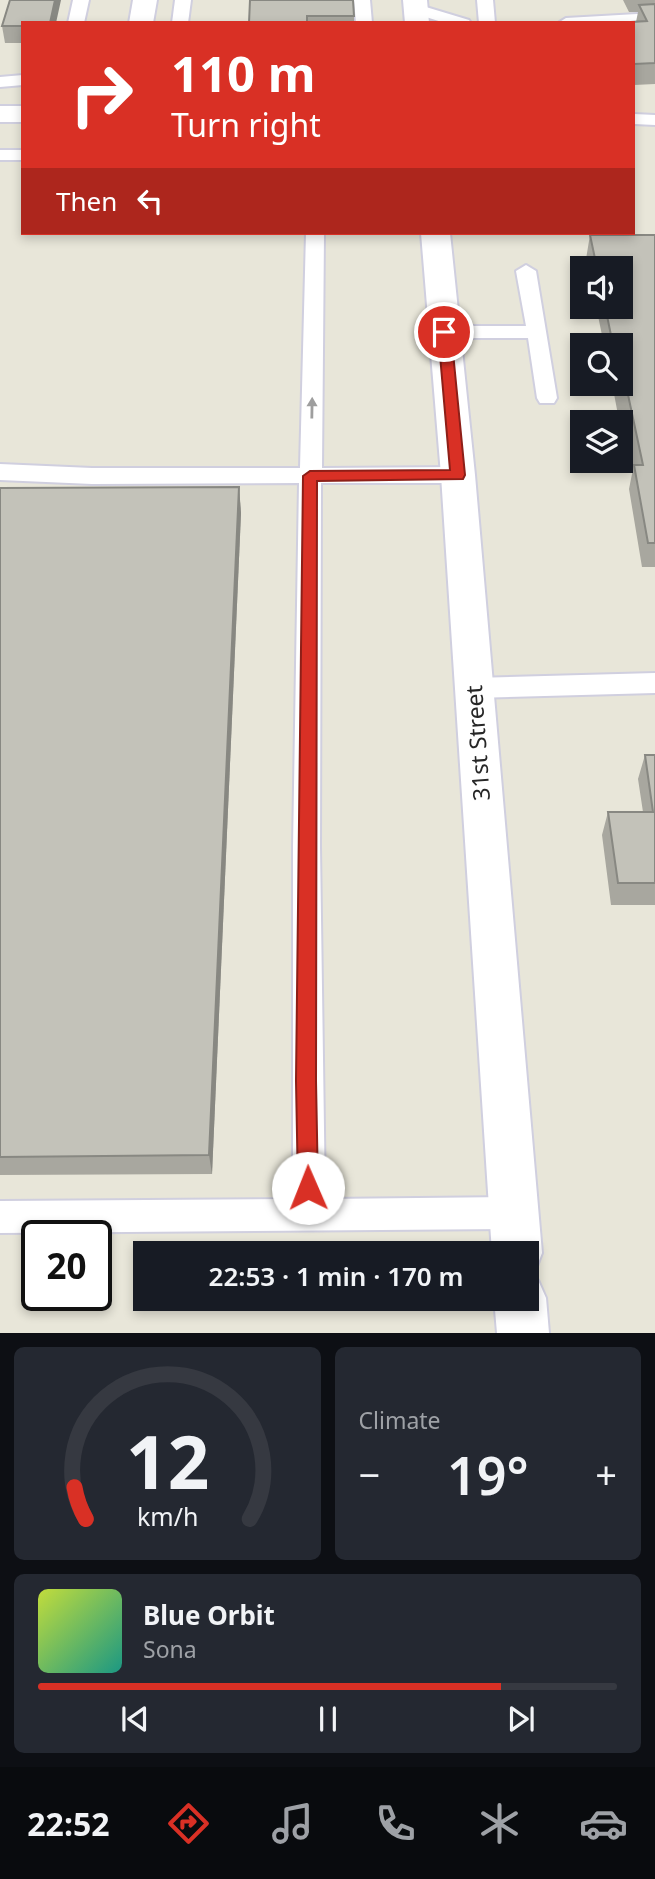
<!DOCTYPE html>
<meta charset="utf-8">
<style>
body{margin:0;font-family:"Noto Sans",sans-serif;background:#242831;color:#f1f3f6;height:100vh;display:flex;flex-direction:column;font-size:26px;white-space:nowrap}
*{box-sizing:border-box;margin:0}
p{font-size:23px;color:#9ea1a6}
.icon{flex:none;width:38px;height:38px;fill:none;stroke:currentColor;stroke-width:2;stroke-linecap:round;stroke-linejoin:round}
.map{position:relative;height:1333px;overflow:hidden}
.sheet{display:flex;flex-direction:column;gap:14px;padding:14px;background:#0d0f14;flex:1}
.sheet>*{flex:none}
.hud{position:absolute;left:21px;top:21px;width:614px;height:214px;border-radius:0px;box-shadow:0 4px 10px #0003;background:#d93025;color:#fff;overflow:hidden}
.tools{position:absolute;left:570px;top:256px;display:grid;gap:14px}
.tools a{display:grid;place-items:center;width:63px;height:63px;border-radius:0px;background:#171b24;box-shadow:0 4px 10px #0003;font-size:35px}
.speed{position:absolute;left:21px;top:1220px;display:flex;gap:14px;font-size:35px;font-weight:700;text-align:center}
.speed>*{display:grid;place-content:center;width:91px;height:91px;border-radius:50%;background:#171b24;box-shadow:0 4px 10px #0003;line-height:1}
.speed .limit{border:4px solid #111;border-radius:10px;background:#fff;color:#111}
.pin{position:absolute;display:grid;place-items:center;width:60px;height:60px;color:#fff;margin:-30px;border:4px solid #fff;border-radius:50%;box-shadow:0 2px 7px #0007}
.me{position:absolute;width:77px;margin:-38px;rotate:359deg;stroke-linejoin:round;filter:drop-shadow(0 0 5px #0008)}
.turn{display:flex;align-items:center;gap:24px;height:147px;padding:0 35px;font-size:32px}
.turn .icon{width:91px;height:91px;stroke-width:2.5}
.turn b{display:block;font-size:49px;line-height:60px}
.then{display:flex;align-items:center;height:66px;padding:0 35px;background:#0003;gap:14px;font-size:26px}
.big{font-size:52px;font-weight:600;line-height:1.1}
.sheet .tile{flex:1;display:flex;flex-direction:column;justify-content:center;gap:10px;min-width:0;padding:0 24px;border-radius:10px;background:#242831}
.sheet .dial{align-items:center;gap:0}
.dial svg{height:182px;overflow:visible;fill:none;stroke:#363941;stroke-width:7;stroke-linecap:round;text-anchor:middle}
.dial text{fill:#f1f3f6;stroke:none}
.song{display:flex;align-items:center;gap:21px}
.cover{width:84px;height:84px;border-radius:10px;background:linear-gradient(135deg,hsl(70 70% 55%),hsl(170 70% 35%))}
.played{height:7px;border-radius:4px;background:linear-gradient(90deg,#d93025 80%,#363941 80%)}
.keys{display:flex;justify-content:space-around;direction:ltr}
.heat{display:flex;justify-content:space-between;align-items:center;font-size:38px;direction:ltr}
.sheet .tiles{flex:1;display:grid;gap:14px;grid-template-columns:1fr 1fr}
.tile:last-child{grid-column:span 2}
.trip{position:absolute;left:133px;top:1241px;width:406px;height:70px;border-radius:0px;background:#171b24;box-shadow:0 4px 10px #0003;font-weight:600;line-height:70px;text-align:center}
.menu{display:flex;height:112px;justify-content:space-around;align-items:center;background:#090b0e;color:#9ea1a6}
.menu .icon{width:49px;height:49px}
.menu .active{color:#d93025}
.menu b{font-size:32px;color:#f1f3f6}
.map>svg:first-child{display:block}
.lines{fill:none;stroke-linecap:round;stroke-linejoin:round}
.lane-casing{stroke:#d0cfdf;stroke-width:4}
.street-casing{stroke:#d0cfdf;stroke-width:4}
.lane{fill:#fff;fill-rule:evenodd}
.street{fill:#fff;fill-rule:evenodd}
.wall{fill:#a8a79f}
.shaded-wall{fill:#888882}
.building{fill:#c3c2b9;stroke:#888882;stroke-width:2}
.oneway{fill:#9e9e9e}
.route{fill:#d93025;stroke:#8d1f18;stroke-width:2}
.labels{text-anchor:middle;stroke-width:7;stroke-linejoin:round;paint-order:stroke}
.street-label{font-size:23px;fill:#272727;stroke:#fff}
</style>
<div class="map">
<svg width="655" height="1333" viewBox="0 0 655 1333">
<rect width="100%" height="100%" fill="#e8e6d9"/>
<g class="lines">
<defs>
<g id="lane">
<polygon points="73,0 89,0 84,23 68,23"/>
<polygon points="175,0 191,0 188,23 172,23"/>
<polygon points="354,0 370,0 372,23 356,23"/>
<polygon points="477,0 493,0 495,23 479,23"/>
<polygon points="416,4 469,20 471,23 445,23 410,12 408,9 410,6"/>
<polygon points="655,13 655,23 558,23 566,18"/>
<polygon points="23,75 23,85 0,87 0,77"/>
<polygon points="634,114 655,115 655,125 634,124"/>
<rect x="0" y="150" width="23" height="10"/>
<polygon points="306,233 324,233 322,468 458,467 466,470 469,475 466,480 458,483 321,483 320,847 325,1199 514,1197 525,1202 530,1213 525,1224 514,1229 0,1233 0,1201 293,1199 293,847 299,483 92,484 0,480 0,464 92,468 300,468"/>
<polygon points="526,265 536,271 557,398 554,403 540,403 537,398 528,338 444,338 437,336 434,332 437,328 444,326 526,326 516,271"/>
<polygon points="655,673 655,693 474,698 465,695 462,688 465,681 474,678"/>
</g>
<g id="street">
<polygon points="133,0 157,0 153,23 129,23"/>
<polygon points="403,0 427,0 429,23 405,23"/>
<rect x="0" y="106" width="23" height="16"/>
<polygon points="421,233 450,233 475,475 542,1253 535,1271 527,1274 527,1253 492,1253 441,475"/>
<polygon points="527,1275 538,1280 546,1298 549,1333 497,1333 494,1298 527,1298"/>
</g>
</defs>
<use href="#lane" class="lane-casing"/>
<use href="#street" class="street-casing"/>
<use href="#lane" class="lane"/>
<use href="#street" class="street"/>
</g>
<g class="wall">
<polygon points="250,0 354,16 354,23 249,23"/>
<polygon points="623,0 655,0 655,84 634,85 634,23 636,22 638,12 629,12"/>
<polygon points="23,23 23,43 5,43 2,26"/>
<polygon points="590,235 655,235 655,567 642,567 629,489 633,469 622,415 618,415 612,383 621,383 621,345 604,345 596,306 621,306 621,268 588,268 586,259"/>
<polygon points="239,487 241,513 212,1174 0,1175 0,488"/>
<polygon points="645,755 655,755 655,905 611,905 602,835 608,812 643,812 638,779"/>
</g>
<g class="shaded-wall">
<polygon points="55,0 61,0 56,23 50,23"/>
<polygon points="239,487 241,513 212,1174 209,1155"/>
</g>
<g class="building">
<polygon points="10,0 55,0 50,23 23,23 23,26 2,26"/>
<polygon points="250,0 353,0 354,16 307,16 307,23 249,23"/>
<polygon points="655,4 655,63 634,64 634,23 614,23 647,21 639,5"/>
<polygon points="590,235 655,235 655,543 648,543 634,465 643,465 627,390 623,390 621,383 621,345 613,345 605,306 621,306 621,268 597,268"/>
<polygon points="239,487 209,1155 0,1157 0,488"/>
<polygon points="645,755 655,755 655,883 618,883 608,812 653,812"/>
</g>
<defs><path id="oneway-solid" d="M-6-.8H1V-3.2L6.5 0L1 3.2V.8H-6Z" transform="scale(1.75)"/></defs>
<use class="oneway" href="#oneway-solid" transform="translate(312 408) rotate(-89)"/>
<polygon class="route" points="444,328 451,332 465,475 463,479 317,481 316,1081 318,1188 315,1195 308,1198 301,1195 298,1188 296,1081 303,476 310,471 450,470 438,332"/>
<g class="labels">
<g class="street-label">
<text transform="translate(478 743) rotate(-94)" y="8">31st Street</text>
</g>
</g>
</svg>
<div class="tools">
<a><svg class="icon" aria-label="sound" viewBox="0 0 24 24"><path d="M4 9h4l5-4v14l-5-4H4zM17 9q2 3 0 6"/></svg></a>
<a><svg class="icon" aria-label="search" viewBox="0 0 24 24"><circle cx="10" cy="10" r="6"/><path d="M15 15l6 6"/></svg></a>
<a><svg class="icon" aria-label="layers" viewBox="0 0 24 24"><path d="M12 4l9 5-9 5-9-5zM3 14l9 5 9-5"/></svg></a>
</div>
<div class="speed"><div class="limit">20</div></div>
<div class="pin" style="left:444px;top:332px;background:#d93025"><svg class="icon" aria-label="arrive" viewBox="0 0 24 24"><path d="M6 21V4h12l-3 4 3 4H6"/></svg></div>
<svg class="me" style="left:308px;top:1188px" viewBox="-20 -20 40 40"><circle r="19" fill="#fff"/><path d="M0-13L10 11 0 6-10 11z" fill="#d93025"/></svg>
<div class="trip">22:53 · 1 min · 170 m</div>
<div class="hud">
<div class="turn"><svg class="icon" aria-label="right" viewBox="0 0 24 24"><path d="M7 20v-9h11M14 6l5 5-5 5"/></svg><div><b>110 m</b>Turn right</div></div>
<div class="then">Then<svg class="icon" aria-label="left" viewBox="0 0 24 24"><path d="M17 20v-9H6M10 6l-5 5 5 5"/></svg></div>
</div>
</div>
<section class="sheet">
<div class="tiles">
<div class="tile dial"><svg viewBox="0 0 100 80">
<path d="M14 69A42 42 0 1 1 86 69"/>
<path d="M14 69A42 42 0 0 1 9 55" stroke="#d93025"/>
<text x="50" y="56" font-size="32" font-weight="700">12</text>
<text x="50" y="72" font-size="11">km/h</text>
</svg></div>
<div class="tile"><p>Climate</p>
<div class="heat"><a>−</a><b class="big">19°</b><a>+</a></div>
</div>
<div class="tile">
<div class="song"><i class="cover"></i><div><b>Blue Orbit</b><p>Sona</p></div></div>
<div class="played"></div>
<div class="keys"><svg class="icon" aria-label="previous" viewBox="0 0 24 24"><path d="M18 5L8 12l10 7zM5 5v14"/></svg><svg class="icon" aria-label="pause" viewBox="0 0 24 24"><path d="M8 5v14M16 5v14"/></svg><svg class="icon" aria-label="next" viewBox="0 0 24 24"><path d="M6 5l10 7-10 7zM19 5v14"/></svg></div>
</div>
</div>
</section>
<nav class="menu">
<b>22:52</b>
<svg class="icon active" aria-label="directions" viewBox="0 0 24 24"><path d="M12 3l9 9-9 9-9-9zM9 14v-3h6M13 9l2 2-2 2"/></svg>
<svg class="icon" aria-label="music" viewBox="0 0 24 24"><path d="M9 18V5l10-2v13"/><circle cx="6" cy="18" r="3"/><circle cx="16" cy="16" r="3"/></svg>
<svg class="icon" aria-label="phone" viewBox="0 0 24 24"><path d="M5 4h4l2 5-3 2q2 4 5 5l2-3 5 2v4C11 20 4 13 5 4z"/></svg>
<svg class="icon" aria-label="climate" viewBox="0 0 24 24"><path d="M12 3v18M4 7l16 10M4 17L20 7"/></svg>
<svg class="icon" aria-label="car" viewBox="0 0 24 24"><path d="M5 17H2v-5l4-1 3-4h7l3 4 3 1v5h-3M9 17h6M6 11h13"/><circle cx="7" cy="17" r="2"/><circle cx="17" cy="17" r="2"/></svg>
</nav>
